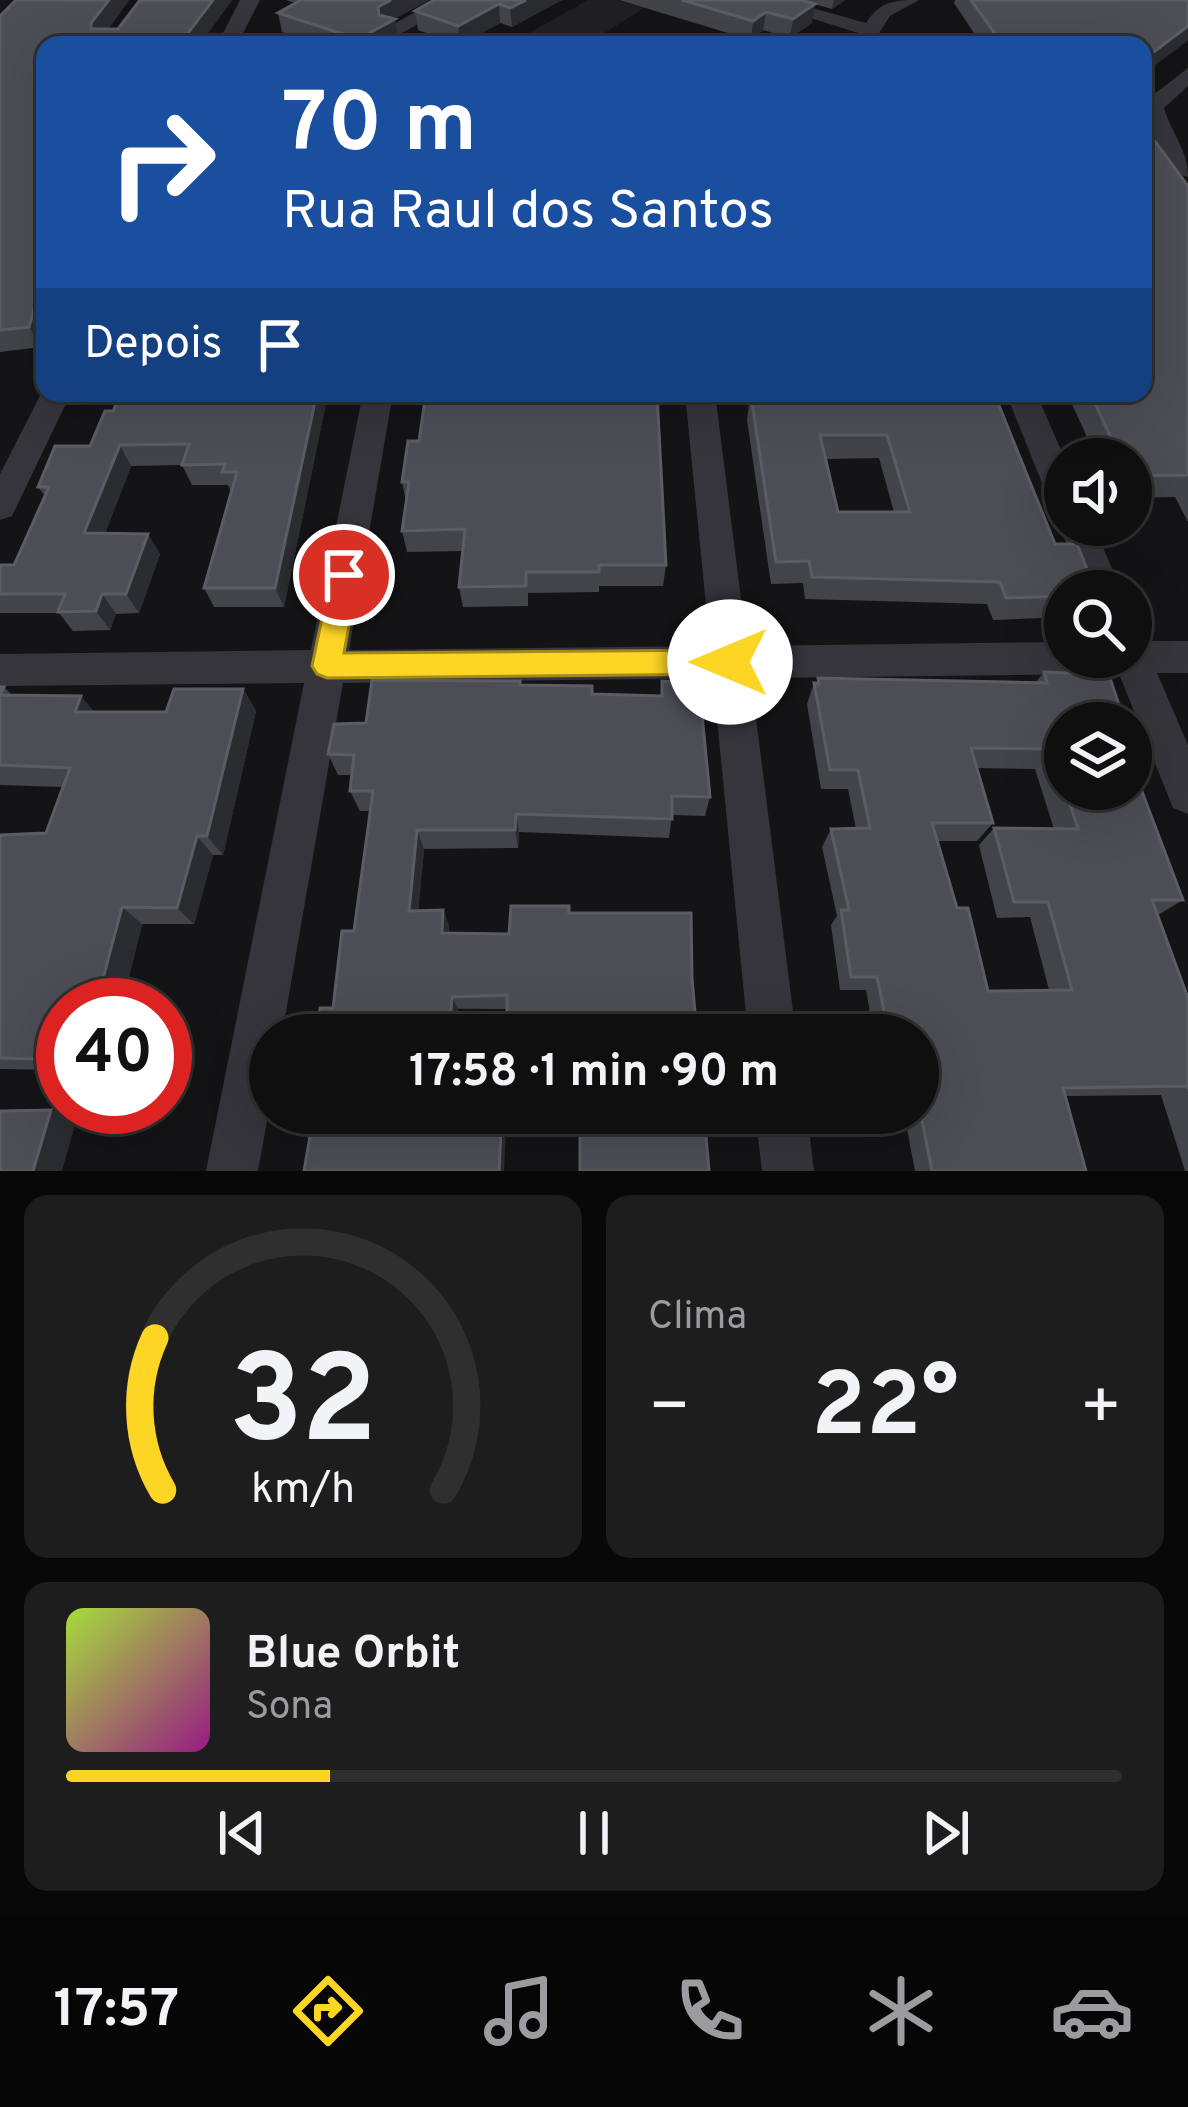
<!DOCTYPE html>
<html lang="pt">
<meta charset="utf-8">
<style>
body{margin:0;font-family:Overpass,sans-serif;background:#1d1d1e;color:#f1f3f6;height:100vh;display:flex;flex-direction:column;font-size:45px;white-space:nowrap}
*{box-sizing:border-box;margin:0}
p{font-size:39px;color:#9b9c9f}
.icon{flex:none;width:66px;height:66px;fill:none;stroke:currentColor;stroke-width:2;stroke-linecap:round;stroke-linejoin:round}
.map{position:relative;height:1171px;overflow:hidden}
.drawer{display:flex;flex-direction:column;gap:24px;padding:24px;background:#080809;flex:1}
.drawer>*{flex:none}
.top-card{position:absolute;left:36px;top:36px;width:1116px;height:366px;border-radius:24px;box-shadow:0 12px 48px #0002,0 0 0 3px #2f2f30;background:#1a4fa0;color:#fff;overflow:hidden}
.buttons{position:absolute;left:1044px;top:438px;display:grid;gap:24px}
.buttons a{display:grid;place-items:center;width:108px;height:108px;border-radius:50%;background:#0f0f10;box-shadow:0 12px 48px #0002,0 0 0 3px #2f2f30;font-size:60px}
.speed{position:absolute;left:36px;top:978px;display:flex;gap:24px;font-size:60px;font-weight:700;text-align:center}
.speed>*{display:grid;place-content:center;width:156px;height:156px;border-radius:50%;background:#0f0f10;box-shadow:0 12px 48px #0002,0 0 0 3px #2f2f30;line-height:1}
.speed .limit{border:18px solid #d22;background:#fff;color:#111}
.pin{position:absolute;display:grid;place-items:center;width:102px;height:102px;color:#fff;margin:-51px;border:6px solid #fff;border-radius:50%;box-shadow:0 3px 12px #0007}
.me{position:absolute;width:132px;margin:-66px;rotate:270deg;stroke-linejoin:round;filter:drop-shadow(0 0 9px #0008)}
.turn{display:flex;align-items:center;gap:42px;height:252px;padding:0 48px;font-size:54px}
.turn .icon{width:156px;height:156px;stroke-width:2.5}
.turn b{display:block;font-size:84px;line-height:102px}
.then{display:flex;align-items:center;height:114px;padding:0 48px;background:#0003;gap:24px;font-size:45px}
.big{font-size:90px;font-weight:700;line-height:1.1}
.drawer .widget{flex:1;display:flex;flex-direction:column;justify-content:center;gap:18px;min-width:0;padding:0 42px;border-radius:24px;background:#1d1d1e}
.drawer .dial{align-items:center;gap:0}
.dial svg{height:312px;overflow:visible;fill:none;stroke:#2f2f30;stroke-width:7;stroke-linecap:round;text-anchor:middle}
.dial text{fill:#f1f3f6;stroke:none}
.song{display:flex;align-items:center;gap:36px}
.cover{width:144px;height:144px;border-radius:18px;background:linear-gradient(135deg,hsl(80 70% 55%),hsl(310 70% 35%))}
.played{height:12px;border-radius:6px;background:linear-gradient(90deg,#fcd525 25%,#2f2f30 25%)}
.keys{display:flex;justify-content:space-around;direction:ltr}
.heat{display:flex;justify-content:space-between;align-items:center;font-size:66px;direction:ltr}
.drawer .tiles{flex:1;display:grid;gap:24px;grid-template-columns:1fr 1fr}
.widget:last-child{grid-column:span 2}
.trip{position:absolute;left:249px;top:1014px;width:690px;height:120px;border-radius:60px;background:#0f0f10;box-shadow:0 12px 48px #0002,0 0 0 3px #2f2f30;font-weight:700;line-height:120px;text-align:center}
.tab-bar{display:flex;height:192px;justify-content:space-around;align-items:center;background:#060606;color:#9b9c9f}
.tab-bar .icon{width:84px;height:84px}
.tab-bar .on{color:#fcd525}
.tab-bar b{font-size:54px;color:#f1f3f6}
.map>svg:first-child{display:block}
.built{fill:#202023}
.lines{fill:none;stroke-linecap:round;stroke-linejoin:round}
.minor{fill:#35353b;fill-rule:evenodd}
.wall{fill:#424449;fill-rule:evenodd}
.shaded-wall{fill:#2b2c30}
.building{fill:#4d4e55;stroke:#5b5c64;stroke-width:3;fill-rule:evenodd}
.route{fill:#fcd525;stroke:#a48a18;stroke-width:3}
</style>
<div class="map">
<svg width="1188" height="1171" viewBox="0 0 1188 1171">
<rect width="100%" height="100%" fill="#141416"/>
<polygon class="built" points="588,0 617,0 644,8 601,35 628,45 508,45"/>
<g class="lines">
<g class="minor">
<polygon points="240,0 260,0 237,45 217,45"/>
<polygon points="437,0 462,0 400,34 383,30"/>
<path d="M753,0h31l82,23c14,-22 28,-23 53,-23l-29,16 -12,19 -7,2z"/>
<path d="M1188,68v18l-24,22c8,27 24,41 24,69l-8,-2 -33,-48 -3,-25z"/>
<polygon points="45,386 45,393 71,393 12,516 0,520 0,474"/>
<polygon points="363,393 393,393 349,650 710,646 685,393 715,393 747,646 1065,642 1065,657 1131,657 1131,641 1188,641 1188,673 1157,673 1188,745 1188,814 1173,808 1119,674 751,678 796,1035 748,1035 713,678 343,683 282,1035 270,1035 270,1104 258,1171 206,1171 304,683 0,686 0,654 311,650"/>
<polygon points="1006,393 1036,393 1065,459 1065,510 1053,507 1048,498"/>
<polygon points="1065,515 1065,525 1093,525 1122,591 1086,591 1059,525"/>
<polygon points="755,1113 807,1113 814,1171 762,1171"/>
</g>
</g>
<g class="wall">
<polygon points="16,0 129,0 108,29 118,29 140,0 232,0 199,45 45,45 45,332 41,347 0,352 0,16"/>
<polygon points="286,0 429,0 394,19 398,38 386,45 321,45 282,32 278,13 295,3"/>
<polygon points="562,0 512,27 500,23 460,45 418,30 415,11"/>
<polygon points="619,0 845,0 832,9 803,1 812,23 790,38 763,30 751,40"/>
<polygon points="955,0 1188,0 1188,40 1143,74 1143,45 982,45 954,3"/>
<polygon points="1188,186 1188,522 1175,497 1131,498 1131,459 1097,459 1067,393 1143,393"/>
<polygon points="328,393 284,607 214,607 204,588 231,492 228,485 192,485 182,465 131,466 105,533 160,554 139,613 116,614 110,630 73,631 59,613 0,613 0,565 14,565 45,496 38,487 90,446"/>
<path d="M747,393h247l71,198v26l-72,3 -6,-16 -182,-5 -2,-16 -32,1 -24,-164 2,-16zM879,458l15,54h-56l-12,-53z"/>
<polygon points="408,441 666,565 663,586 599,586 599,592 528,593 528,606 463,607 459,587 463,551 407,552 402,531 406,501 402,482"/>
<path d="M1044,672l87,70 10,31 -4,5 46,122 -25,15 30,83v173h-3l-24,-76 -95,1 20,75h-171l-11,-58h14v-78h-44l-8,-45h-26l-9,-65 6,-9 -15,-69 9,-18h25l-8,-40h-27l-14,-85 7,-21h2l2,-5 218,4zM977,768l58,1 19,60 -60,-1 -15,17 18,73 33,-1 19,73 -61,1 -31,-83 -20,-67h40l16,-18z"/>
<polygon points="662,681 710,797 705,816 672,815 669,838 519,832 518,848 424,849 418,910 443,910 449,926 449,933 509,934 569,906 532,1032 511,1032 507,1020 507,1009 333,1008 354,931 370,811 360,811 350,791 352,775 338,775 328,754 366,723 521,685 592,694 661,696"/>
<polygon points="0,687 4,687 12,695 95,712 166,712 243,689 256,711 223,855 213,855 194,924 142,924 122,1005 63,1005 63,1070 0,1069 0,835 46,833 63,787 0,785"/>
</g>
<g class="shaded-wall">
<polygon points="109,0 129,0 98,42 91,29 91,23"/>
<polygon points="213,0 232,0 199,45 179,45"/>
<polygon points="391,0 429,0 381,26 378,7"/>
<polygon points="526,0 562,0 512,27 510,8"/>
<polygon points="834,0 845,0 832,9"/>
<polygon points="499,4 500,23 460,45 458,26"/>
<polygon points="815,4 812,23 790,38 793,19"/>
<polygon points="766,12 763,30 751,40 753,21"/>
<polygon points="395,19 398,38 386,45 359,45 358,39"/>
<polygon points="1188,26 1188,40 1143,74 1143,60"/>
<polygon points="45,271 45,332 41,347 29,327"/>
<polygon points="317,393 328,393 284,607 275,588"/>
<polygon points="120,445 131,466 98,553 84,533"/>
<polygon points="148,534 160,554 139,613 126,594"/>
<polygon points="102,594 116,614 110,630 96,611"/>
<polygon points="243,689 256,711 223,855 207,836"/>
<polygon points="81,696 100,718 75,712"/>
<polygon points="516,814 519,832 518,848 515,830"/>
<polygon points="417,830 424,849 417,927 409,911"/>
<polygon points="197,836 213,855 194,924 177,908"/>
<polygon points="122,907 142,924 122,1005 97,1005"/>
<polygon points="443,910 449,926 448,948 442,933"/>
<polygon points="452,997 458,1010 456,1035 449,1035"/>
<polygon points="51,1110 77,1118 62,1171 33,1171"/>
<polygon points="502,1113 507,1113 504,1171 499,1171"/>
</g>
<g class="building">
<polygon points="16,0 109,0 91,23 91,29 118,29 140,0 213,0 179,45 45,45 45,271 29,327 0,330 0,16"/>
<polygon points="301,0 391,0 378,7 379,15 395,19 358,39 278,13"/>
<polygon points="434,0 526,0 510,8 499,4 458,26 415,11"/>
<polygon points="682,0 801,0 815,4 793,19 766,12 753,21"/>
<polygon points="971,0 1188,0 1188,26 1143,60 1143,45 1003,45"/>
<polygon points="1143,125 1188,186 1188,475 1131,476 1131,459 1121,459 1090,393 1143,393"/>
<polygon points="121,393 317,393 275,588 204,588 237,472 222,472 225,464 182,465 189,444 120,445 84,533 148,534 126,594 102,594 96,611 58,612 65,594 0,594 0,565 14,565 49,487 38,487 55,446 90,446 105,411 113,411"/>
<polygon points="426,393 657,393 666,565 599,565 599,572 526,572 526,586 459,587 465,529 402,531 409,482 402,482 408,441 419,441"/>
<path d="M756,393h238l61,151h22l19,47h-31v5l-59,2 -6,-16 -188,-5 -3,-16 -33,1 -25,-166h5zM820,435h67l23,77h-72z"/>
<path d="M1044,672l65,3 16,48h-60v66h66v-47l10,31h-6l48,127h-31l36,98v91l-1,-3 -124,2 23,83h-154l-14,-70v-66h-29l-12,-58h-26l-10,-67h8l-18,-81 39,-1 -12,-58h-28l-16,-87 5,1 -1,-6 229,5zM971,748l81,1 26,80 -84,-1 20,74h34l24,88 -84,1 -20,-83h-11l-25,-85h61z"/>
<polygon points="372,680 520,681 520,685 592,686 592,694 662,696 662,681 699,683 710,797 672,796 672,819 516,814 515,830 417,830 409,911 443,910 442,933 509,934 511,906 569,906 569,913 691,913 692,978 697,1035 532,1035 532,1020 507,1020 507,995 452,997 449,1035 316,1035 320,1008 333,1008 342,931 354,931 373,791 350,791 354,755 328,754 334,724 366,723"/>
<polygon points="0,687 4,687 0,695 81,696 75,712 166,712 174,689 243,689 207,836 197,836 177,908 122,907 96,1005 113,1005 63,1005 63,1060 0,1058 0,835 46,833 70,768 0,765"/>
<polygon points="51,1110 33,1171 0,1171 0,1111"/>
<polygon points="314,1113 502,1113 499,1171 304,1171"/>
<polygon points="580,1113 704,1113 709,1171 580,1171"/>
</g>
<polygon class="route" points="344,564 358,575 344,653 730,650 741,653 745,662 741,670 730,674 327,678 317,674 312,666 331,575"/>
</svg>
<div class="buttons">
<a><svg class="icon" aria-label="sound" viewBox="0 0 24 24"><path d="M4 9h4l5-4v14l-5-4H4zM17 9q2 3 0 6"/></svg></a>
<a><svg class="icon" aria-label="search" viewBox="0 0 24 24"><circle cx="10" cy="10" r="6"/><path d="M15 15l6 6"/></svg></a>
<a><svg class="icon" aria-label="layers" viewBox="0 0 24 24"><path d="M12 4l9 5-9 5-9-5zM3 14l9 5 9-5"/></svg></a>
</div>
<div class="speed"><div class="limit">40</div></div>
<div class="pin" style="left:344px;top:575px;background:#d93025"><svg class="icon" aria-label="arrive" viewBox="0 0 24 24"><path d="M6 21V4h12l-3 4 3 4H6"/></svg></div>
<svg class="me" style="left:730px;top:662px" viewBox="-20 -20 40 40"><circle r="19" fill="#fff"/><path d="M0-13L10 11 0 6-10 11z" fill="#fcd525"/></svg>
<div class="trip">17:58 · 1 min · 90 m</div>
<div class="top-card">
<div class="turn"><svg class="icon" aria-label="right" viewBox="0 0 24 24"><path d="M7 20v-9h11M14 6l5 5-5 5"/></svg><div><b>70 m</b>Rua Raul dos Santos</div></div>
<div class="then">Depois<svg class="icon" aria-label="arrive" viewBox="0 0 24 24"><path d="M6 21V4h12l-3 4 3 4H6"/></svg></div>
</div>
</div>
<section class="drawer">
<div class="tiles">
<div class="widget dial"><svg viewBox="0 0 100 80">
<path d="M14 69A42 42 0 1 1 86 69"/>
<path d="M14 69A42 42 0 0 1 12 30" stroke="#fcd525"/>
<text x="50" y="56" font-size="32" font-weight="700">32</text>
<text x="50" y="72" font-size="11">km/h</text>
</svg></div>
<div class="widget"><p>Clima</p>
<div class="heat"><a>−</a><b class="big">22°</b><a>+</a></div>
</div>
<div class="widget">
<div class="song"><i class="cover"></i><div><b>Blue Orbit</b><p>Sona</p></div></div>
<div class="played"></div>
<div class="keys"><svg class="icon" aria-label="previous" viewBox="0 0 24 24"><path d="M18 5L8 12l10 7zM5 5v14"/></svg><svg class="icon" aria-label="pause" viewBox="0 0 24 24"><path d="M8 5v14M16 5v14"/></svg><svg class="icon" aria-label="next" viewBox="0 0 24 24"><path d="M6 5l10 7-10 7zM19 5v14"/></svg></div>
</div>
</div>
</section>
<nav class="tab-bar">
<b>17:57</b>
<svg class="icon on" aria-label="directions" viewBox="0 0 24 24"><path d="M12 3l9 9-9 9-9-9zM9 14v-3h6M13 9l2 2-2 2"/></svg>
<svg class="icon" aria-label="music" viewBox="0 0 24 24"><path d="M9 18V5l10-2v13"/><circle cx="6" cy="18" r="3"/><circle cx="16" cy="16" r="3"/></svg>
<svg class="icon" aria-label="phone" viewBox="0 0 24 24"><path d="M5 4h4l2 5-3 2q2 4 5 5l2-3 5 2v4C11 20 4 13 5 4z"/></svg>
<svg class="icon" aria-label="climate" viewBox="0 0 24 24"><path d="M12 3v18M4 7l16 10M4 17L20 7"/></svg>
<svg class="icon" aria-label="car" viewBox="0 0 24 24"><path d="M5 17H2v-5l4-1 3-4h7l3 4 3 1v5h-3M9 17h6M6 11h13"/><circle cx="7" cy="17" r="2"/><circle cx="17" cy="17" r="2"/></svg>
</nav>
